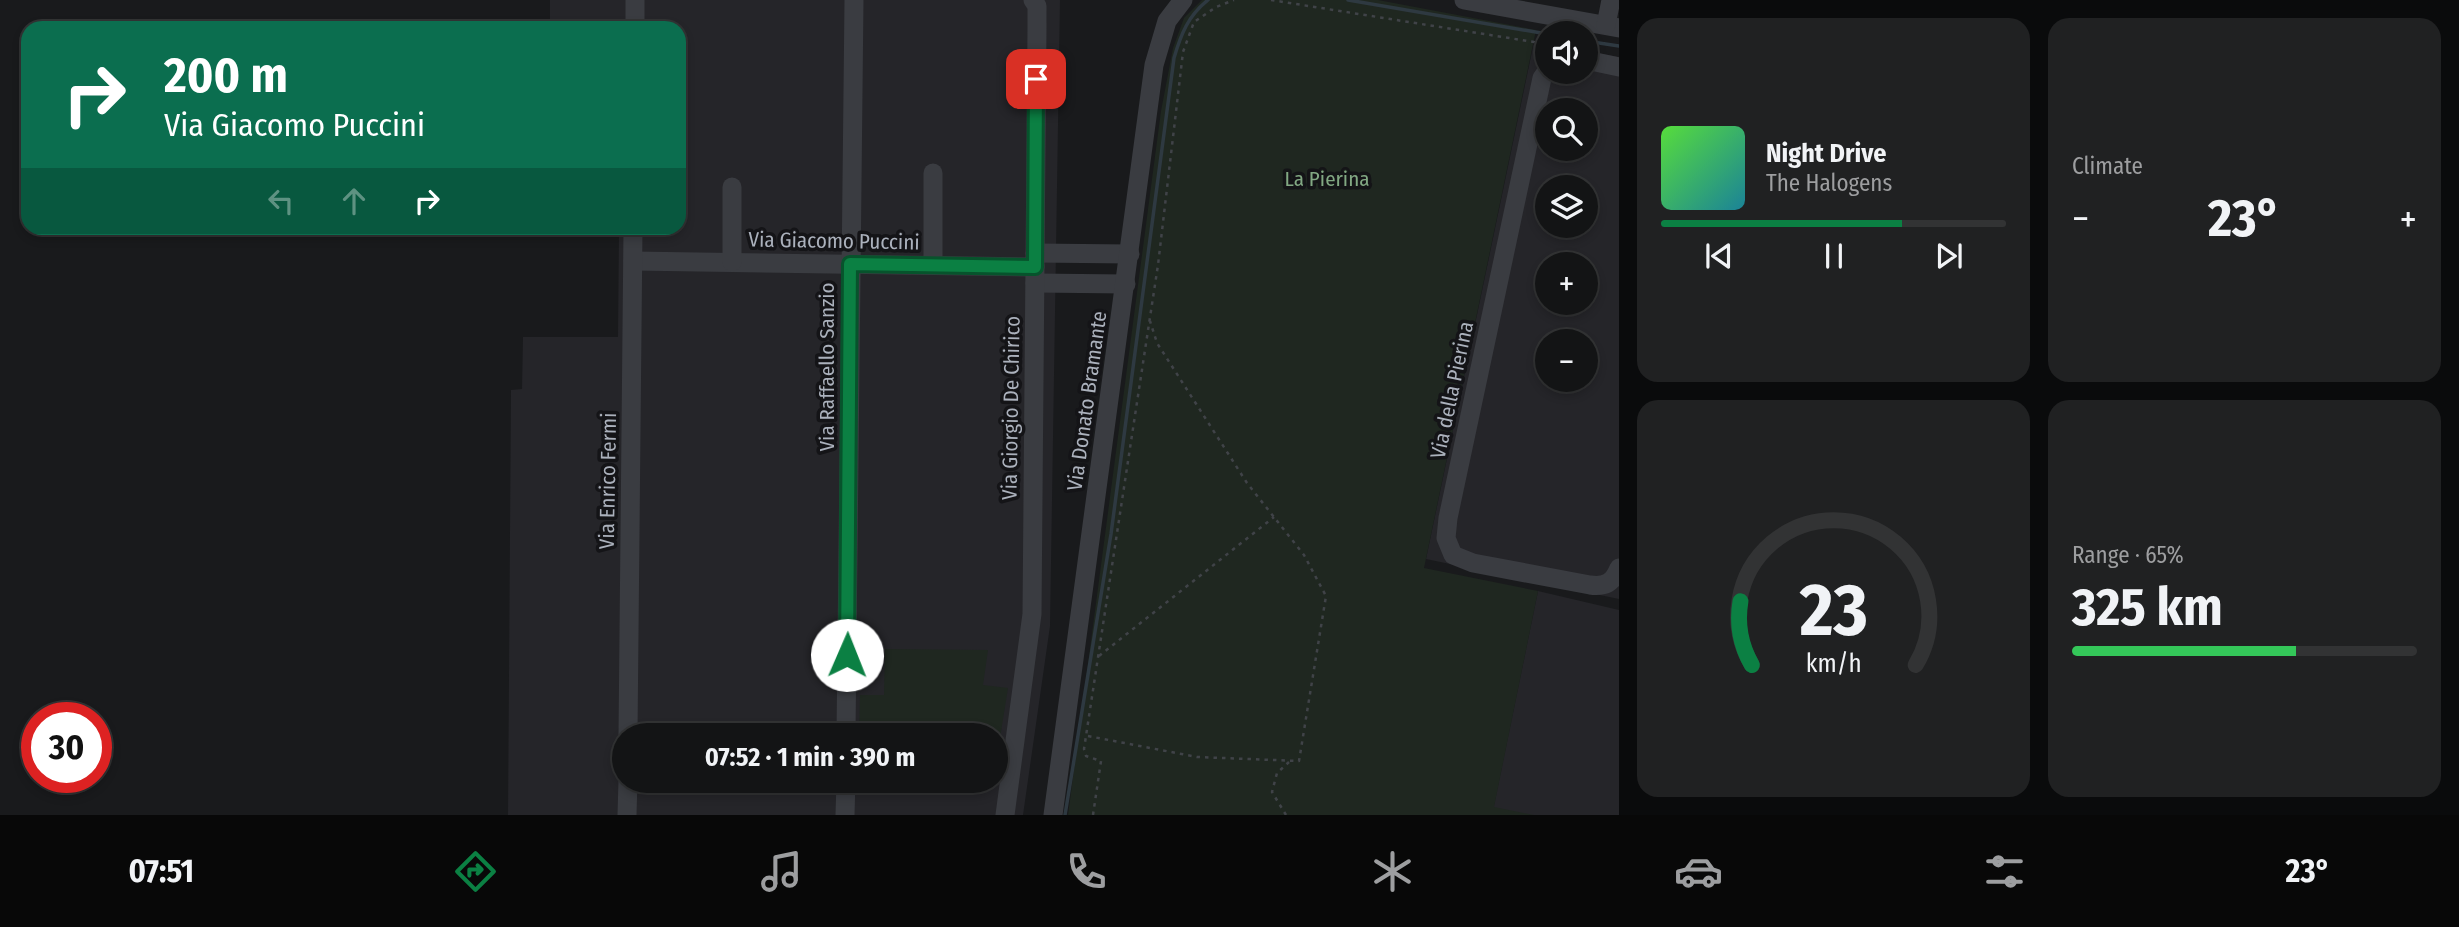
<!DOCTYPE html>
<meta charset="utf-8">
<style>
body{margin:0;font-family:"Fira Sans Condensed",sans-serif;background:#202122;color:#f1f3f6;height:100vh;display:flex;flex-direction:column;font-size:26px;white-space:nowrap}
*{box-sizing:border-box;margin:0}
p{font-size:23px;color:#9d9ea0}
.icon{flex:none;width:38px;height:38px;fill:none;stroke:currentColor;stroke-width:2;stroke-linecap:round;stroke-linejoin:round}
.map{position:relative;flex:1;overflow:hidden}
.side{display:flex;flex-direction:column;gap:18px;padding:18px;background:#0a0b0c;width:840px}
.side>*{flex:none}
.top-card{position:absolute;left:21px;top:21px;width:665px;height:214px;border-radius:21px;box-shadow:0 4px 10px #0003,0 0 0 2px #323334;background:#0b6e4f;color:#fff;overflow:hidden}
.buttons{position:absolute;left:1535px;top:21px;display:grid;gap:14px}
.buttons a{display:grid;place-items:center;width:63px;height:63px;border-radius:50%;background:#131415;box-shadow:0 4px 10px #0003,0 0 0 2px #323334;font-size:35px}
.speed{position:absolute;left:21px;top:702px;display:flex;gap:14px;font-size:35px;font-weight:700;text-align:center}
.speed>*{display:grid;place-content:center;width:91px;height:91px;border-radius:50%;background:#131415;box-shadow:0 4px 10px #0003,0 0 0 2px #323334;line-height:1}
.speed .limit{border:10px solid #d22;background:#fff;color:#111}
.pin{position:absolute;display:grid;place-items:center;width:60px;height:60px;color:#fff;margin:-30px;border-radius:14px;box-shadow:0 4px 10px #0006}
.me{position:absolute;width:77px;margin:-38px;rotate:1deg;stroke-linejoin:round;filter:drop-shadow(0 0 5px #0008)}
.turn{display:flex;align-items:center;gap:24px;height:147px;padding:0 28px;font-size:32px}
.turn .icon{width:91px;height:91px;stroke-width:2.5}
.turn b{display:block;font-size:49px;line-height:60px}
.lanes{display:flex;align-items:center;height:66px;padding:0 28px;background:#0003;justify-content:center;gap:35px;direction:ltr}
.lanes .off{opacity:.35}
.big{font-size:52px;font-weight:700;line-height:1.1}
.side .widget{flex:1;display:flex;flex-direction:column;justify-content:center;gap:10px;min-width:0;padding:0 24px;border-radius:21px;background:#202122}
.side .dial{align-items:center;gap:0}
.dial svg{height:182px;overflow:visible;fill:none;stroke:#323334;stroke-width:7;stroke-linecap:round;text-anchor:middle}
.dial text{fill:#f1f3f6;stroke:none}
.song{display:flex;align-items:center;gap:21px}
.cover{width:84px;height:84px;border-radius:10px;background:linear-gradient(135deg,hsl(110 70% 55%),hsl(190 70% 35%))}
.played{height:7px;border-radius:4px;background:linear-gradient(90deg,#0b8043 70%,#323334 70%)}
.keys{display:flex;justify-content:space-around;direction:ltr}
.heat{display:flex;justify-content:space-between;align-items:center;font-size:38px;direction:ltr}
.charge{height:10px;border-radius:5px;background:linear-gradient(90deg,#34c759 65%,#323334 0)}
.side .tiles{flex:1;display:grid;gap:18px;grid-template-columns:repeat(2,1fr)}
.trip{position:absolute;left:612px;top:723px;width:396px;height:70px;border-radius:35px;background:#131415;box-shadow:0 4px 10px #0003,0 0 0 2px #323334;font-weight:700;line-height:70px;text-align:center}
.tab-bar{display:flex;height:112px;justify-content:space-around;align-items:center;background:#080808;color:#9d9ea0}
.tab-bar .icon{width:49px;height:49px}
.tab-bar .on{color:#0b8043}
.tab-bar b{font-size:32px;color:#f1f3f6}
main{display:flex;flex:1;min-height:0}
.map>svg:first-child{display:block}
.built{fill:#252529;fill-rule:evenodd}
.green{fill:#1f2720}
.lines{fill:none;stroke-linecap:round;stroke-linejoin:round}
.stream{stroke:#2e3941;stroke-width:3.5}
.path{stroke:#404348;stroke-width:2.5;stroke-dasharray:3.5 5;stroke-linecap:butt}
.minor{stroke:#3a3c41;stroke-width:19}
.route-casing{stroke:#07532c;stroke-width:18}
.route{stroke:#0b8043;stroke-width:12}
.labels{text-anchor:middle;stroke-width:7;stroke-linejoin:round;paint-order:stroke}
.park-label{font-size:21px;fill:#82a883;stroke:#141417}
.street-label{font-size:21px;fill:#abb1bc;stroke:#141417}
</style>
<main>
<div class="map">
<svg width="1619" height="815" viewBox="0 0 1619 815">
<rect width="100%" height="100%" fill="#191a1c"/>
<g class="built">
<path d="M550,0h510l-10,626 -27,189h-515l3,-425 11,-1 1,-52h95l1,-109h60v-200h-129zM625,735h371v45h-371z"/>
<path d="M1534,42l13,2v28h39v-21l33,6v542l-193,-40zM1547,110h39v39h-39zM1547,187h39v39h-39zM1547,264h39v39h-39zM1547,341h39v39h-39z"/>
<polygon points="1538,591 1619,610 1619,815 1492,815"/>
</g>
<g class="green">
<polygon points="1202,0 1378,0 1536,30 1424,568 1538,591 1494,807 1534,815 1068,815 1161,111 1173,48 1184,18"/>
<polygon points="885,649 988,650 983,685 1008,688 999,744 996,744 996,735 859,735 860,695 884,695"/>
</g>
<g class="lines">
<g class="stream">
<polyline points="1348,0 1547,34"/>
<polyline points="1586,41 1619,46"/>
<path d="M1065,815l46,-281 63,-476c7,-24 14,-42 34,-58"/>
</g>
<g class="path">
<polyline points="1271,0 1534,42 1543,57"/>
<polyline points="1099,656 1274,517"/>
<polyline points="1088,736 1197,757 1299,761 1326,596 1304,555 1247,483 1157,343 1150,321"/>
<polyline points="1093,815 1101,761 1086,756 1084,749 1158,265 1183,52 1194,22 1216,7 1234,0"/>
<polyline points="1286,815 1272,792 1277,773 1289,762"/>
</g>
<g class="minor">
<polyline points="1464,0 1619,28"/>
<polyline points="1606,25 1611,0"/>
<polyline points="635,28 635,0"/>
<polyline points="1586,60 1619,67"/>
<path d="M1547,71l-5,7 -94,440 -2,20 7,17 20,8 117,22c15,2 23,-2 29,-17"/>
<polyline points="1035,253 1130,254"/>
<polyline points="633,261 1035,267"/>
<polyline points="732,262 732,187"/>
<polyline points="933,265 933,173"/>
<polyline points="1035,283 1126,284"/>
<polyline points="628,735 633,228"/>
<polyline points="846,735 854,0"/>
<polyline points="627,815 628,780"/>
<polyline points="845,815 846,780"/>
<polyline points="1005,815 1032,614 1037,28 1037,6 1033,0"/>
<polyline points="1053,815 1154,65 1167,21 1183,0"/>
</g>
</g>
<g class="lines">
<defs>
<polyline id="route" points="847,655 850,264 1035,267 1036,79"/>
</defs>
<use href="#route" class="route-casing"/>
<use href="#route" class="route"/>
</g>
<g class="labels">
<g class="park-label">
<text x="1327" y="186">La Pierina</text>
</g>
<g class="street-label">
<text transform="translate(834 241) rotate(1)" y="7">Via Giacomo Puccini</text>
<text transform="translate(827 367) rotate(-90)" y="7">Via Raffaello Sanzio</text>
<text transform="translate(1452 390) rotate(-78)" y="7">Via della Pierina</text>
<text transform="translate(1087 401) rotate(-82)" y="7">Via Donato Bramante</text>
<text transform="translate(1011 408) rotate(-89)" y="7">Via Giorgio De Chirico</text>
<text transform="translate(608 481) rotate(-89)" y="7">Via Enrico Fermi</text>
</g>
</g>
</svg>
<div class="buttons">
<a><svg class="icon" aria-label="sound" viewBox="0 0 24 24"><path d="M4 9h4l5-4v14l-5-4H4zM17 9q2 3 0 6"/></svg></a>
<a><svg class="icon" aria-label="search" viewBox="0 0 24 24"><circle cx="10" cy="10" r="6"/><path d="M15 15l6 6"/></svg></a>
<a><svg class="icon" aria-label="layers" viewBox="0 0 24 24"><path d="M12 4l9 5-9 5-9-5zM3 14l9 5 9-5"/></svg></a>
<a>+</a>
<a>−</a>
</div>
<div class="speed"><div class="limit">30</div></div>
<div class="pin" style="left:1036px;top:79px;background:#d93025"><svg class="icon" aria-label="arrive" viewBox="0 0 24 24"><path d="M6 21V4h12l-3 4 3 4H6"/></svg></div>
<svg class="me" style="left:847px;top:655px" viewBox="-20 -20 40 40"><circle r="19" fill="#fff"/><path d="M0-13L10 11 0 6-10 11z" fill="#0b8043"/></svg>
<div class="trip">07:52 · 1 min · 390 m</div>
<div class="top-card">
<div class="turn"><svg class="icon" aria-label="right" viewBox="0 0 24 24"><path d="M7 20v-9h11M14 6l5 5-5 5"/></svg><div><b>200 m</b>Via Giacomo Puccini</div></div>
<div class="lanes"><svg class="icon off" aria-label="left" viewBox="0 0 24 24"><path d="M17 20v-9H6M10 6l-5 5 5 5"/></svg><svg class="icon off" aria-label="ahead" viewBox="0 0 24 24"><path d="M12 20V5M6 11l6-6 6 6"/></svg><svg class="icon" aria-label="right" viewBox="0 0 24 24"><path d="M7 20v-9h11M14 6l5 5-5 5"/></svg></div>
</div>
</div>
<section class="side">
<div class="tiles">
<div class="widget">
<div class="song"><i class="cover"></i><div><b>Night Drive</b><p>The Halogens</p></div></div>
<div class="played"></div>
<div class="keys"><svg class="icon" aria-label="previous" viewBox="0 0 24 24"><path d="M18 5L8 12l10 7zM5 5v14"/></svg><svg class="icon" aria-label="pause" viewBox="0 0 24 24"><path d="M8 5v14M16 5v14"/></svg><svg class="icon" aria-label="next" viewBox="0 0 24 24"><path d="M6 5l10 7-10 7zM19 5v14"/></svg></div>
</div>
<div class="widget"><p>Climate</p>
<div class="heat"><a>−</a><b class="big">23°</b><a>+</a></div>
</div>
<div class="widget dial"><svg viewBox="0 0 100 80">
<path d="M14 69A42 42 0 1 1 86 69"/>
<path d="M14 69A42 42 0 0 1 9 41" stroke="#0b8043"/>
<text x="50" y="56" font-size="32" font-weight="700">23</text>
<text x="50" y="72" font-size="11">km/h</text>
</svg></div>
<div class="widget"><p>Range · 65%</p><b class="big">325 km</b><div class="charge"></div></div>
</div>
</section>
</main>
<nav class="tab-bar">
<b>07:51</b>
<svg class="icon on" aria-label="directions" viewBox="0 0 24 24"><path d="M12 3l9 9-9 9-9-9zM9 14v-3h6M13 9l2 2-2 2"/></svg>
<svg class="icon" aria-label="music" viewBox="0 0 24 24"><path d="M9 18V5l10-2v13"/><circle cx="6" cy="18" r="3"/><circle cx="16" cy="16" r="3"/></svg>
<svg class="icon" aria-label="phone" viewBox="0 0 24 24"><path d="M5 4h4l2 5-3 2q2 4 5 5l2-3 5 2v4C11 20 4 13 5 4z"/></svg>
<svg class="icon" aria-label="climate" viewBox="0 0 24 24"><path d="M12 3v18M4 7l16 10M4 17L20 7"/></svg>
<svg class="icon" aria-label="car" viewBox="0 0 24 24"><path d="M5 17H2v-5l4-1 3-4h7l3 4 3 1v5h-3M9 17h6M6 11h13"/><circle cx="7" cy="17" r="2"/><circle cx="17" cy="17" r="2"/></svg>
<svg class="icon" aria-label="filters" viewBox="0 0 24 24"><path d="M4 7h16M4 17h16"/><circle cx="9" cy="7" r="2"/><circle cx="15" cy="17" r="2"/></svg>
<b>23°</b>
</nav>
